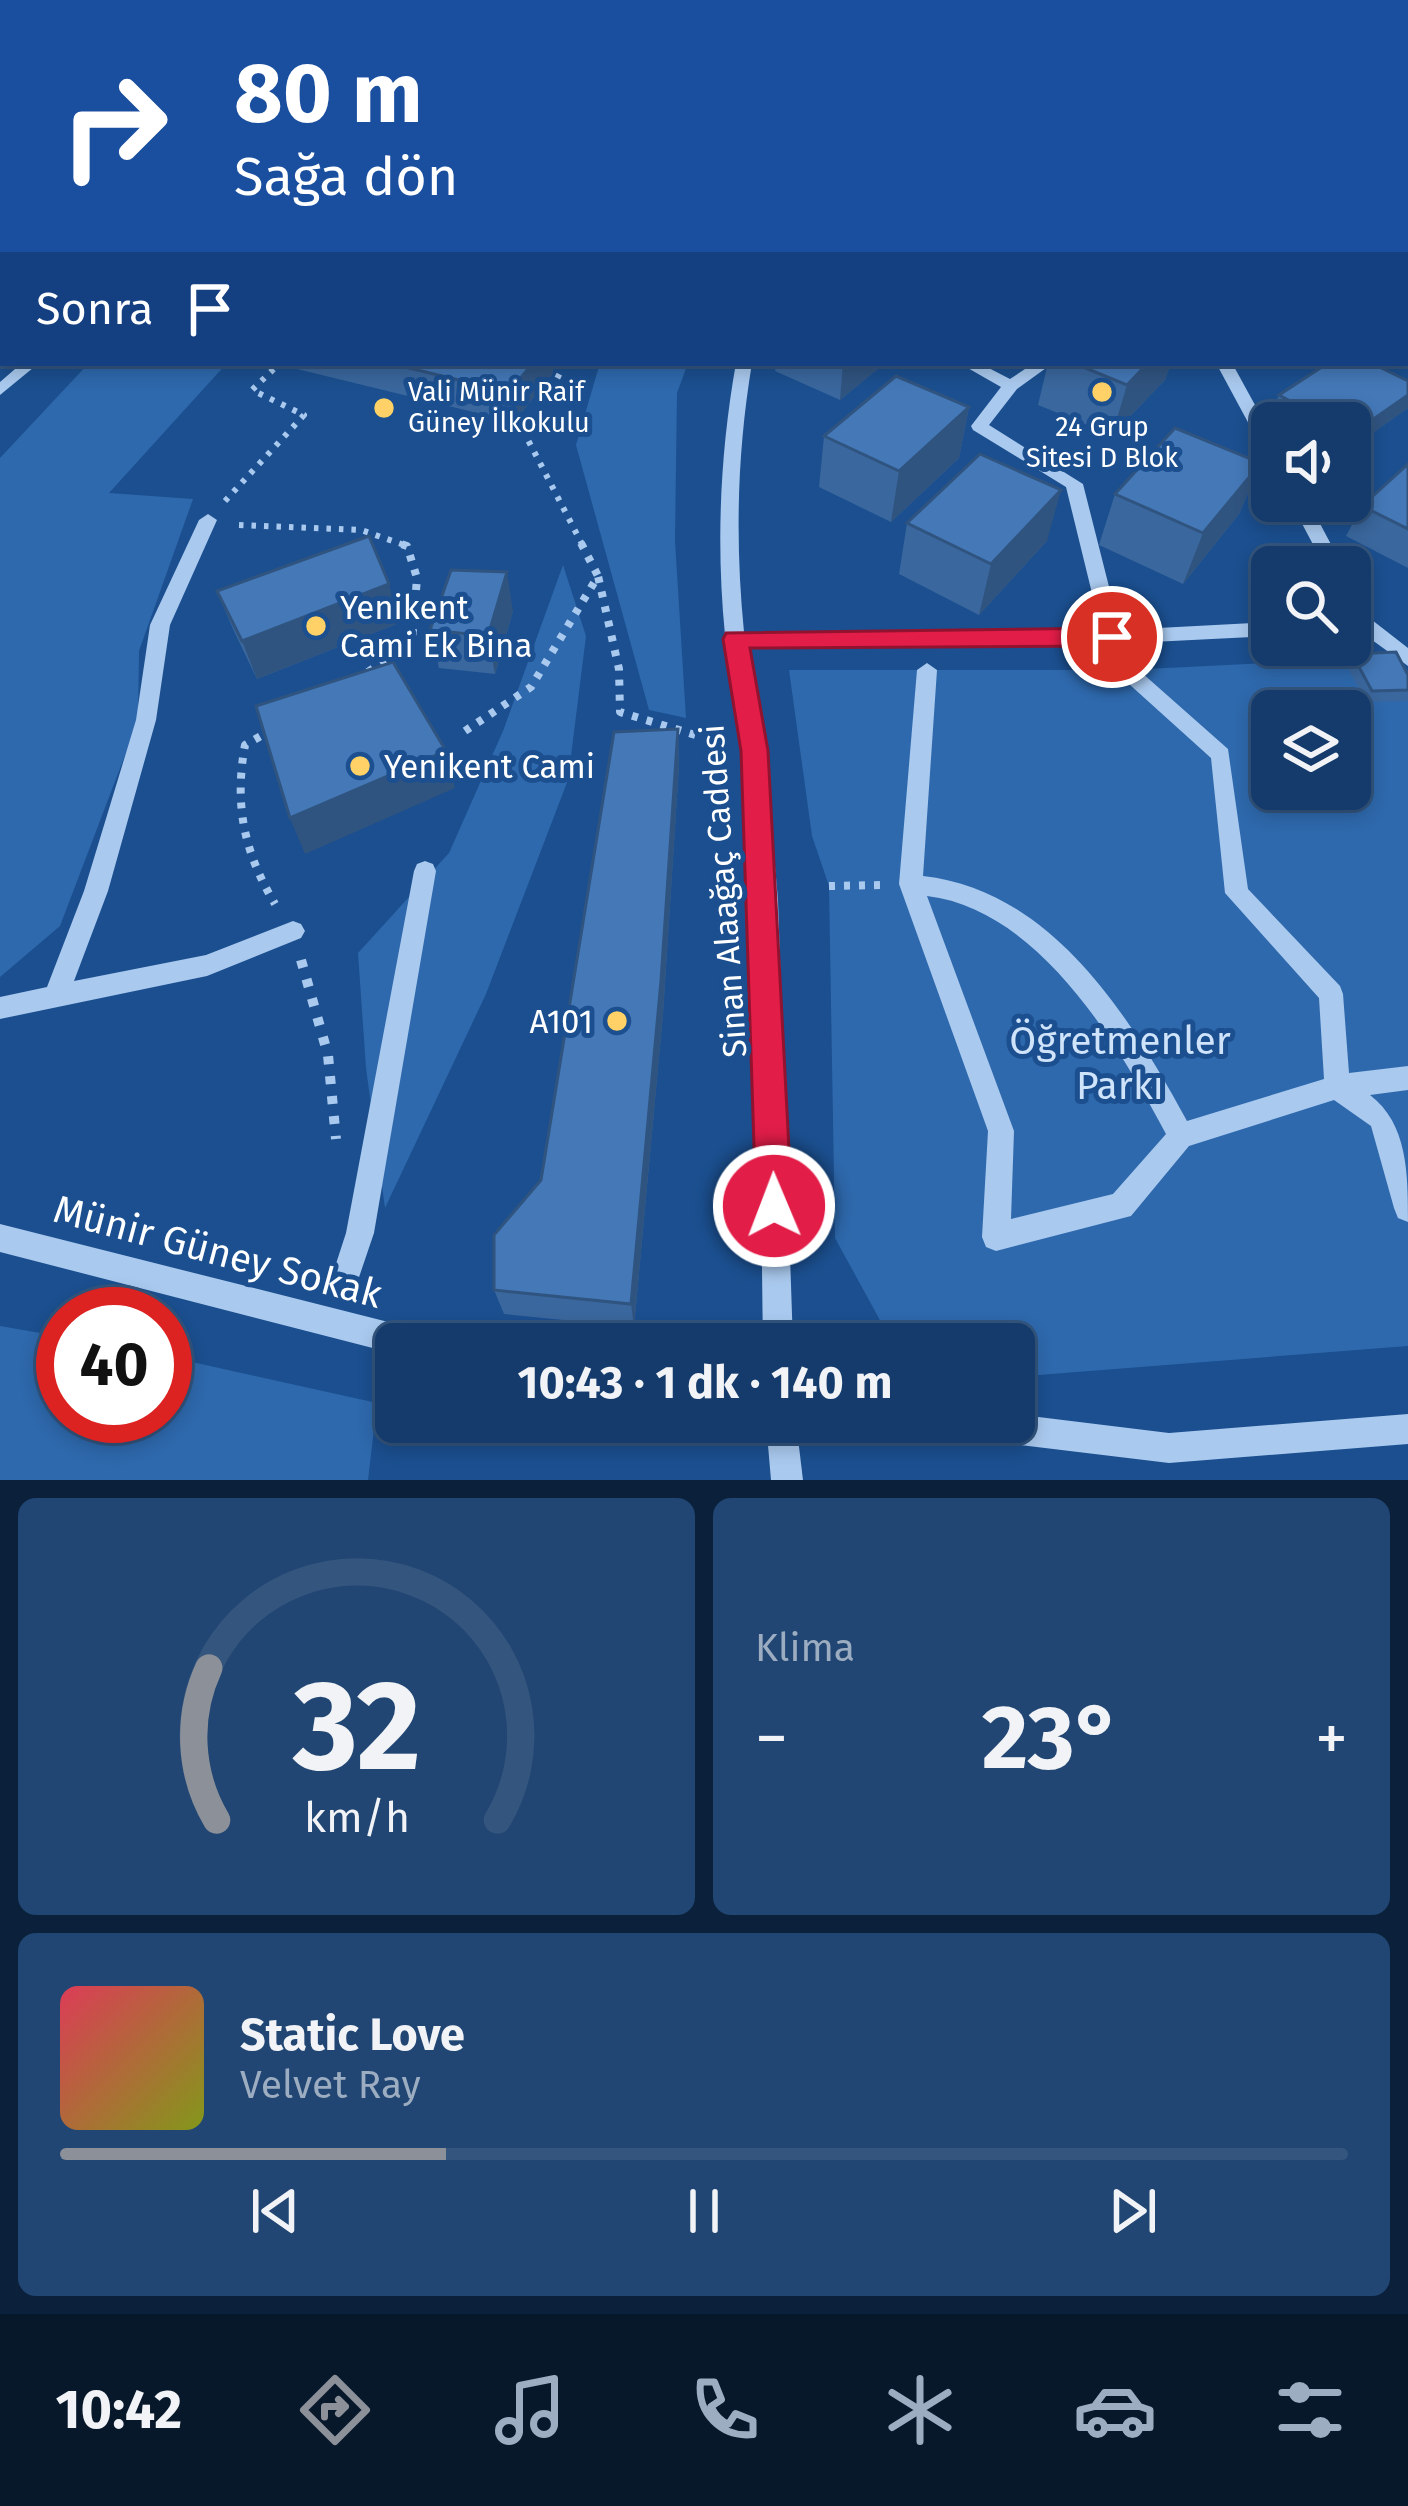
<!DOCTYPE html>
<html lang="tr">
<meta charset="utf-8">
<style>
body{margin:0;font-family:"Fira Sans",sans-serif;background:#214673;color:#f1f3f6;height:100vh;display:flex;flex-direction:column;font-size:45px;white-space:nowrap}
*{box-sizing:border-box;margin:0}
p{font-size:39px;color:#9dadc1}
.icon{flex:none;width:66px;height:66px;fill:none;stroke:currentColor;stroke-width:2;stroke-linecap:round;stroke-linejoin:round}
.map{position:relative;height:1480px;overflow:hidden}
.sheet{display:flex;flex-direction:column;gap:18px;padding:18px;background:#0b203b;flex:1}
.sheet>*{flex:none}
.guide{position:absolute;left:0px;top:0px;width:1410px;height:366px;box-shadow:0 6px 18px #0003,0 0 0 3px #33557e;background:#1a4fa0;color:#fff;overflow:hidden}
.fabs{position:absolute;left:1251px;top:402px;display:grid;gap:24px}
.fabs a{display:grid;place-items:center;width:120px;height:120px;border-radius:18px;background:#143b6b;box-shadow:0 6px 18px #0003,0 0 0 3px #33557e;font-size:60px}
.speed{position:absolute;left:36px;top:1287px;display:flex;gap:24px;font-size:60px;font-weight:700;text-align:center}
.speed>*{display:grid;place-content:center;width:156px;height:156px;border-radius:50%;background:#143b6b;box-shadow:0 6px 18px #0003,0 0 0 3px #33557e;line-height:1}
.speed .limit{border:18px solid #d22;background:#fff;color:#111}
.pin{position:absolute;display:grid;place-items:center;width:102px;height:102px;color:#fff;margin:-51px;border:6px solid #fff;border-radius:50%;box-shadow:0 3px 12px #0007}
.me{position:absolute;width:132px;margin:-66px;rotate:359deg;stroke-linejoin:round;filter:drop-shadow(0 0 9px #0008)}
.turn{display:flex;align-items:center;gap:42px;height:252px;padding:0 36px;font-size:54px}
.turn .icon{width:156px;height:156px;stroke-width:2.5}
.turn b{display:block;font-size:84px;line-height:102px}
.then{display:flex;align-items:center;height:114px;padding:0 36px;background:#0003;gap:24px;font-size:45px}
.big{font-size:90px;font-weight:700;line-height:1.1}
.sheet .tile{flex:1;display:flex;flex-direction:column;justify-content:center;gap:18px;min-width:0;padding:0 42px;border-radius:18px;background:#214673}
.sheet .dial{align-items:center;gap:0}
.dial svg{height:312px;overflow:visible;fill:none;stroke:#33557e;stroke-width:7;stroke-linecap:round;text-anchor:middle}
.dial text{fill:#f1f3f6;stroke:none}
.song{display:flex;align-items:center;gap:36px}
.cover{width:144px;height:144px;border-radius:18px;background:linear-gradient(135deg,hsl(350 70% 55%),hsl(70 70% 35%))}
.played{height:12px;border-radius:6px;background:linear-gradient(90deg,#8c9099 30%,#33557e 30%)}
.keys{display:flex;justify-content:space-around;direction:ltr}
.heat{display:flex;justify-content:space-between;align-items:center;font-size:66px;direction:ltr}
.sheet .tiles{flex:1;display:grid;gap:18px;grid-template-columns:1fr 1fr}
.tile:last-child{grid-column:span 2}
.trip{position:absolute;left:375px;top:1323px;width:660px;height:120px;border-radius:18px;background:#143b6b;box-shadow:0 6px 18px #0003,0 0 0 3px #33557e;font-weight:700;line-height:120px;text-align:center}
.menu{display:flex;height:192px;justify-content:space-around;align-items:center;background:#08182b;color:#9dadc1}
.menu .icon{width:84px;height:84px}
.menu .on{color:#8c9099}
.menu b{font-size:54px;color:#f1f3f6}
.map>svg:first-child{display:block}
.green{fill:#2e69ad;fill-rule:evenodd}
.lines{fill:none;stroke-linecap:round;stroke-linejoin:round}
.path-far2{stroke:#a9c9ee;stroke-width:6;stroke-dasharray:4.5 8;stroke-linecap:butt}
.path-far1{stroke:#a9c9ee;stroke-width:8;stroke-dasharray:6 9;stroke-linecap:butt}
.path{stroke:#a9c9ee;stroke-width:10;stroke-dasharray:8 12;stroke-linecap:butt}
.minor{fill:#a9c9ee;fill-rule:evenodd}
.major{fill:#f0f6ff;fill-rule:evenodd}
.tram{stroke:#fff;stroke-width:3}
.wall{fill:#3a679d}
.shaded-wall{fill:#305480}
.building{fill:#4478b7;stroke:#305480;stroke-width:3}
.route{fill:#e11d48;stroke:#92132f;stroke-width:3}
.poi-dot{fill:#ffd166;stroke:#1b4f8f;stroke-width:4.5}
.labels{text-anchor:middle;stroke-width:10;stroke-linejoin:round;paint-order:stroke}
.far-poi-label{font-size:27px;fill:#fff;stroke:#1b4f8f;text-anchor:start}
.poi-label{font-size:33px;fill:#fff;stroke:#1b4f8f;text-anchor:start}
.street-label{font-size:33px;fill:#fff;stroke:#1b4f8f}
.near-park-label{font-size:39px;fill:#cfe3fa;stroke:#1b4f8f}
.near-street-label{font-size:39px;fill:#fff;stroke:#1b4f8f}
</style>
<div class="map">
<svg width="1408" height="1480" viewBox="0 0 1408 1480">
<rect width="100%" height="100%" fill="#1b4f8f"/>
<g class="green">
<polygon points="89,363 227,363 109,493 193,499 139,651 138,721 60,926 0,977 0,458"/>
<polygon points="600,363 688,363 677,393 675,541 686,718 649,710 576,445"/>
<polygon points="563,565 586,636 568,780 486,994 385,1208 366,1068 358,953 449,853 503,731"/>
<path d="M1391,657l17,14v675l-394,31v-33h-121l-58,-106 -6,-352 -17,-50 -23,-166h337zM1272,711h78v78h-78z"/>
<polygon points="0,1326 63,1337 63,1416 165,1416 165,1356 377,1403 368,1480 0,1480"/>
</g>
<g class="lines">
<g class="path-far2">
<polyline points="565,363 527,438 583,546"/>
<polyline points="225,501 304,415 252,390 280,363"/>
<polyline points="239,525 361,530 407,546"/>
</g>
<g class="path-far1">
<polyline points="581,543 598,576"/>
<polyline points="368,672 412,641 417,578 407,546 398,543"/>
<path d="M273,729l-28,16c-11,60 -1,107 30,159"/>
<polyline points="465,731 531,687 598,576 619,669 620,712 718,742"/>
<polyline points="829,886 881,885"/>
</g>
<polyline class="path" points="301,960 328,1055 336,1139"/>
<g class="minor">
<polygon points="840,0 850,0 849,3 839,3"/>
<polygon points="1223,0 1233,0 1232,3 1222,3"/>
<rect x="0" y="135" width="3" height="8"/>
<rect x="1407" y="297" width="1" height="8"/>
<polygon points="22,363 39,363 0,395 0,382"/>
<path d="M736,363h16c-15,90 -17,178 -8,269l357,-2 -35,-143 -93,-57 -2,-4 30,-39 -42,-24h20l31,16 24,-16h19l-36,26 -28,36 94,59 37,146 152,-8v14l-160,8 -366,2 19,106 13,148 15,444h-30c-3,-173 0,-347 -13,-519 -5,-64 -18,-127 -25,-190 -9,-91 -5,-182 11,-272z"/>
<polygon points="1216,363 1232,363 1272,436 1272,457 1264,452"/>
<polygon points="1290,501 1308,501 1343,567 1325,567"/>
<polygon points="208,514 217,520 170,625 156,720 108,891 74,981 206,955 293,921 301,924 305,931 301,938 207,976 0,1019 0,997 47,987 84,891 136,720 150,625 199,520"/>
<polygon points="1350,590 1357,592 1372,620 1408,648 1408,666 1361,632 1350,632"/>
<path d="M927,663l10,7 -14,206c129,14 208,142 264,245l137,-42 -5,-81 -94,-105 -14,-135 -92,-83 -3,-5 3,-5h14l95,84 20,140 92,97 3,8 6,79 59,-7v24l-38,5c38,29 38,79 38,127l-10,-4 -4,-10 -23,-82 -37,-26 -145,46 -58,70 -135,35 -10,-4 -4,-10 6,-106 -89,-247 18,-214zM927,896c111,13 191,148 239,238l-53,60 -102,25 3,-88z"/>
<polygon points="425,861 433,864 436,871 374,1233 355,1289 345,1293 335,1289 331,1279 346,1233 414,871 417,864"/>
<polygon points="0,1224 416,1329 426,1334 431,1344 396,1344 396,1354 0,1252"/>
<polygon points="1014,1414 1169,1433 1408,1414 1408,1444 1169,1463 954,1437 943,1433 939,1422 1014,1422"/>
<polygon points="766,1422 796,1422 803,1480 771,1480"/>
</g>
<g class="major">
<polygon points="684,0 725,0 727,3 686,3"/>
<polygon points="872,0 917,0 919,3 874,3"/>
<rect x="1407" y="51" width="1" height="10"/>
</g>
<g class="tram">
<polyline points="765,0 791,3"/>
<polyline points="813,0 839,3"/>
</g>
</g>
<g class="wall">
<polygon points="0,0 3,3 3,88 0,80"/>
<rect x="437" y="0" width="110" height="3"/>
<polygon points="1000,0 1067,0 1066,3 999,3"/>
<polygon points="1080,0 1160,0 1157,3 1079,3"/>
<polygon points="1161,0 1212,0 1211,3 1160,3"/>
<polygon points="1238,0 1408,0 1408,16 1407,19 1407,3 1237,3"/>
<polygon points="288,363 552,363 553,373 514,422 289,367"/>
<polygon points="776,363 885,363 840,400 775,371"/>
<polygon points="1048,363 1171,363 1165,380 1112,435 1038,405"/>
<polygon points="1279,395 1408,408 1350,449 1350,423 1283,423 1270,416"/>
<polygon points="969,407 959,458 891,522 819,487 824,436"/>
<polygon points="1261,463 1239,514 1183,584 1099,545 1115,494"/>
<polygon points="1408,464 1408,568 1346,536 1362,506"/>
<polygon points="907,523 1047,541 979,615 899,574"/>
<polygon points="217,591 399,623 257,679 233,629"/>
<polygon points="513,611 495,674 439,668 430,630"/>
<polygon points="1352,654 1408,675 1408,701 1366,702 1346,664"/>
<polygon points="678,729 679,766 663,1014 634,1327 504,1314 494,1290 541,1180"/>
</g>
<g class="shaded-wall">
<polygon points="49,0 74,0 75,3 41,3"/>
<polygon points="234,0 258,0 258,3 226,3"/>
<polygon points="506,0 547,0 547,3 498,3"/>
<polygon points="3,16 3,37 0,29 0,17"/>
<polygon points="3,284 3,308 0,310 0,285"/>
<polygon points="533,363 552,363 553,373 514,422 509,392"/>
<polygon points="843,363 885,363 840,400"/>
<polygon points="1148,363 1171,363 1165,380 1112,435 1127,385"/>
<polygon points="1408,395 1408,408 1350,449 1350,439 1352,434"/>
<polygon points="969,407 959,458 891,522 899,471"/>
<polygon points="1261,463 1239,514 1183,584 1203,533"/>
<polygon points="1061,490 1047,541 979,615 991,564"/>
<polygon points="507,572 513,611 495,674 488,636"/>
<polygon points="389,584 399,623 257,679 242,641"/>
<polygon points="678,729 679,766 663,1014 634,1327 631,1304"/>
<polygon points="446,751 455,788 305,854 290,818"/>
</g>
<g class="building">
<polygon points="0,0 49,0 41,3 3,3 3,16 0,17"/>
<polygon points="162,0 234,0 226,3 154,3"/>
<polygon points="372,0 391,0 400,3 365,3"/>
<polygon points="454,0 506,0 498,3 462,3"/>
<polygon points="590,0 682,0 675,3 583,3"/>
<polygon points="1368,0 1408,0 1408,6 1407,3 1387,3"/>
<polygon points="1407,77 1408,78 1408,231 1407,231"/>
<polygon points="0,243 3,245 3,284 0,285"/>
<polygon points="388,363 533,363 509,392"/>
<polygon points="1073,363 1148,363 1127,385"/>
<polygon points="1328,363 1371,363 1408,381 1408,395 1352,434 1350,433 1350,423 1331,423 1279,395"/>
<polygon points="896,376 969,407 899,471 824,436"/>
<polygon points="1175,428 1261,463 1203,533 1115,494"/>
<polygon points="980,454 1061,490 991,564 907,523"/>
<polygon points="1408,464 1408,529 1362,506"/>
<polygon points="369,536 389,584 242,641 217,591"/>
<polygon points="451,570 507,572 488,636 430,630"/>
<polygon points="1396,652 1408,675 1408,690 1372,691 1352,654"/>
<polygon points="393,662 446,751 290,818 256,706"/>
<polygon points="678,729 661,981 631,1304 494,1290 494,1235 541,1180 614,732"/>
</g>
<polygon class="route" points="1112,628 1125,637 1112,646 750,648 768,751 792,1206 787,1218 774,1224 761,1218 756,1206 741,751 723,639 726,633"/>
<g class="poi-dot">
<circle cx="1102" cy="392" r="12"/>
<circle cx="384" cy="408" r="12"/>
<circle cx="316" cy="626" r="12"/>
<circle cx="360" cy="766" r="12"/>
<circle cx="617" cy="1021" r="12"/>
</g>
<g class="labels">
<g class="far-poi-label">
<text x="408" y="401">Vali Münir Raif<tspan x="408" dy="31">Güney İlkokulu</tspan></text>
<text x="1102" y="436" text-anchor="middle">24 Grup<tspan x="1102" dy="31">Sitesi D Blok</tspan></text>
</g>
<g class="poi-label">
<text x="340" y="619">Yenikent<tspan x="340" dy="38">Cami Ek Bina</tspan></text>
<text x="384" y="778">Yenikent Cami</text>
<text x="593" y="1033" text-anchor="end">A101</text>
</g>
<g class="street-label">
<text transform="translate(723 891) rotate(-94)" y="12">Sinan Alaağaç Caddesi</text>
</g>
<g class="near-park-label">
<text x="1120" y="1054">Öğretmenler<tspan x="1120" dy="45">Parkı</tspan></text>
</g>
<g class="near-street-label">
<text transform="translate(218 1251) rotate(15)" y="14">Münir Güney Sokak</text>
</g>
</g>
</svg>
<div class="fabs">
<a><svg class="icon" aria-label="sound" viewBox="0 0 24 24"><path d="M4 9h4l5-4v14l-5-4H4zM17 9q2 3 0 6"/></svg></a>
<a><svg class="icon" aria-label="search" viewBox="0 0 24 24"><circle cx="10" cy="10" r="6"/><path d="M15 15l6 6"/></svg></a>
<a><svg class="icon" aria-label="layers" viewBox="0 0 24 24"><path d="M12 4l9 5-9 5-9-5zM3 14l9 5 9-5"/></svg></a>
</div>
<div class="speed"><div class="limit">40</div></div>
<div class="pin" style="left:1112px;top:637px;background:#d93025"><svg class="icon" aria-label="arrive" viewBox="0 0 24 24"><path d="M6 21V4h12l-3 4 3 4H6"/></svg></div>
<svg class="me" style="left:774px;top:1206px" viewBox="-20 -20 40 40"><circle r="17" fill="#e11d48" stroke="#fff" stroke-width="3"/><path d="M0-11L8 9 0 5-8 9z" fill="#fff"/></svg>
<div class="trip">10:43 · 1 dk · 140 m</div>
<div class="guide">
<div class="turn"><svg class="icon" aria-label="right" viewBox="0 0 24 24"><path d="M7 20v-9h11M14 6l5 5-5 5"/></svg><div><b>80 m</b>Sağa dön</div></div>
<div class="then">Sonra<svg class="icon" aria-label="arrive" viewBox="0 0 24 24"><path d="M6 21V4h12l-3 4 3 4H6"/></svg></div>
</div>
</div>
<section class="sheet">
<div class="tiles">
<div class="tile dial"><svg viewBox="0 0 100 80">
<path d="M14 69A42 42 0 1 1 86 69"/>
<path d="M14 69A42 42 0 0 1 12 30" stroke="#8c9099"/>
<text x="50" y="56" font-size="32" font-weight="700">32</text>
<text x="50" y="72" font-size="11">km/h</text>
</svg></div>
<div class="tile"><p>Klima</p>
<div class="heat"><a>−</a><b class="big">23°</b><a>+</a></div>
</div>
<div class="tile">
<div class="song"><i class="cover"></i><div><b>Static Love</b><p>Velvet Ray</p></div></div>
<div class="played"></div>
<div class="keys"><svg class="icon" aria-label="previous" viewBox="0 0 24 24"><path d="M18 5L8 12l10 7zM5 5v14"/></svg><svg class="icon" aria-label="pause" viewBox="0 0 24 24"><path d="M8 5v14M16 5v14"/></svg><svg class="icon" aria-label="next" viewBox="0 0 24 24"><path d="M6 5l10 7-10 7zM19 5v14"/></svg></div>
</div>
</div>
</section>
<nav class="menu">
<b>10:42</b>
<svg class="icon on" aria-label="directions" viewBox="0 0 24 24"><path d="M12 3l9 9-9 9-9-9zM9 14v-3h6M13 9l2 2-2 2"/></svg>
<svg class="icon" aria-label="music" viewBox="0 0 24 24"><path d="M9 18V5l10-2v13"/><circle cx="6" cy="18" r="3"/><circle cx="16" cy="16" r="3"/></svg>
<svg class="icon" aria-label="phone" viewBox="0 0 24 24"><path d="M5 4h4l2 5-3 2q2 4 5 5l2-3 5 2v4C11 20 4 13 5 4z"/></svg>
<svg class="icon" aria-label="climate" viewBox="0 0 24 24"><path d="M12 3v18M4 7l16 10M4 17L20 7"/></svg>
<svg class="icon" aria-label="car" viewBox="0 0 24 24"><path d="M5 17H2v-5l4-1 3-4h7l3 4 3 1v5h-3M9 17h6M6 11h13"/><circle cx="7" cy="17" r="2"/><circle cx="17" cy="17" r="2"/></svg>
<svg class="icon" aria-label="filters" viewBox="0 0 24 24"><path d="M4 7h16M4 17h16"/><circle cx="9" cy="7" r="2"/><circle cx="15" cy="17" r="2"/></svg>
</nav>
